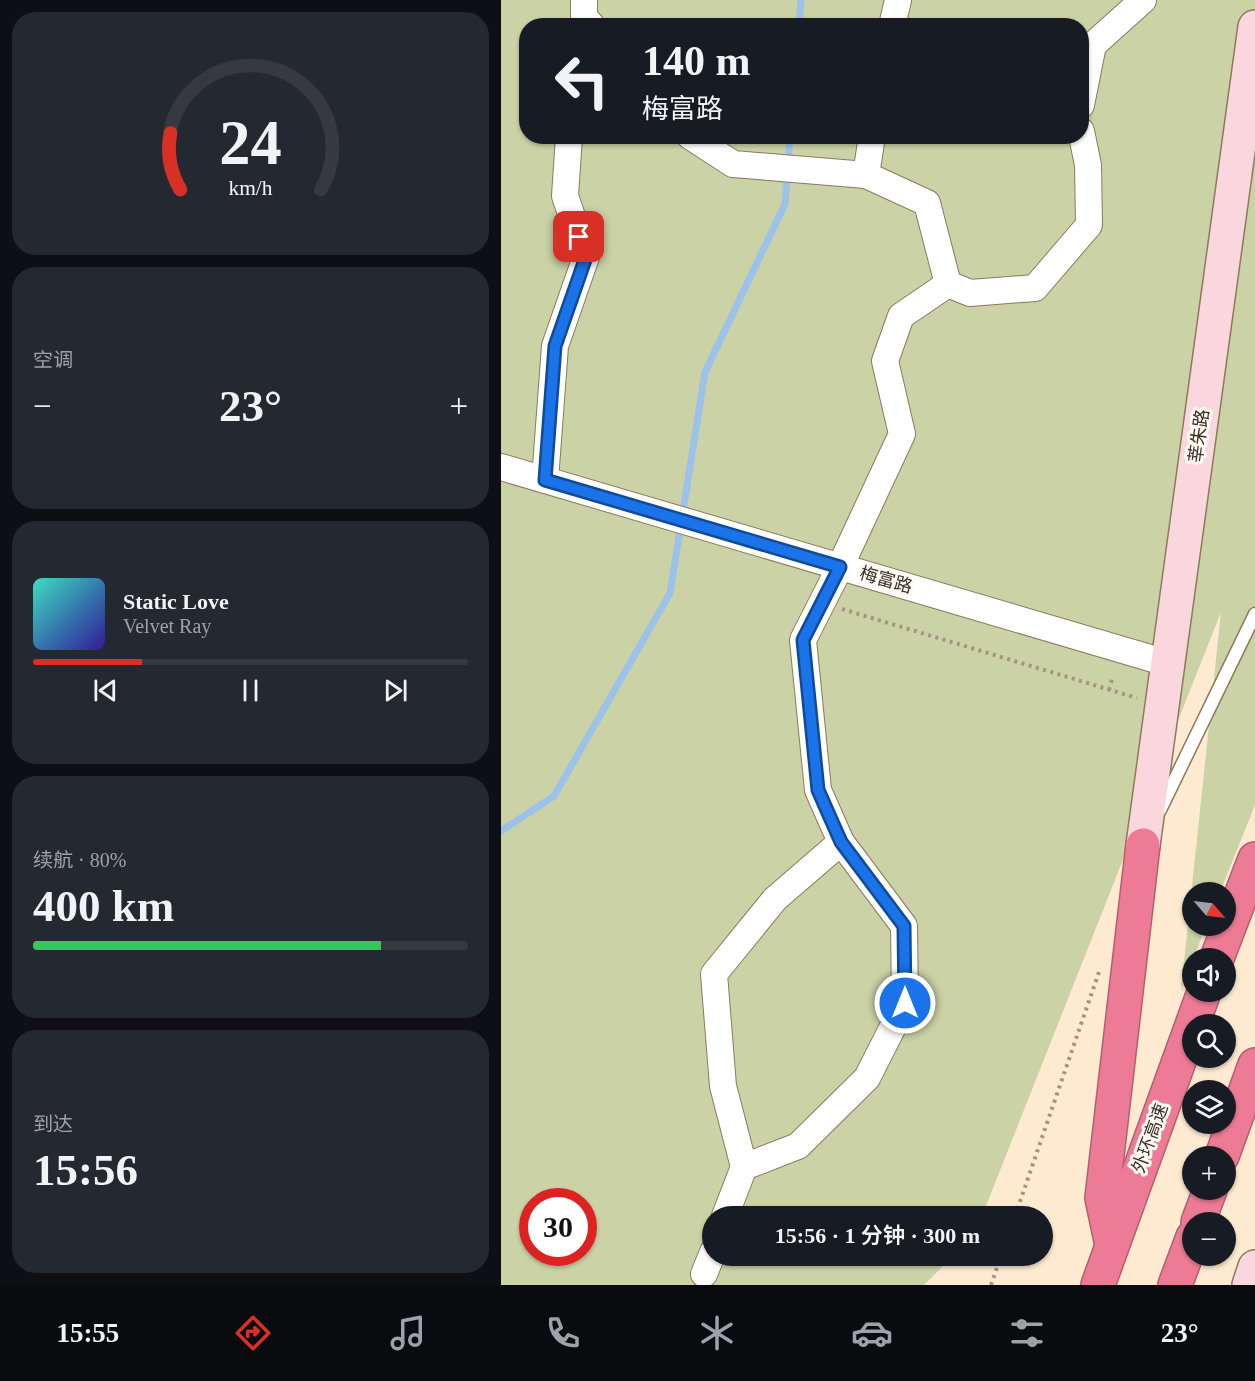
<!DOCTYPE html>
<html lang="zh">
<meta charset="utf-8">
<style>
body{margin:0;font-family:"Times New Roman","Noto Sans SC",serif;background:#242831;color:#f1f3f6;height:100vh;display:flex;flex-direction:column;font-size:22px;white-space:nowrap}
*{box-sizing:border-box;margin:0}
p{font-size:20px;color:#9ea1a6}
.icon{flex:none;width:33px;height:33px;fill:none;stroke:currentColor;stroke-width:2;stroke-linecap:round;stroke-linejoin:round}
.map{position:relative;flex:1;overflow:hidden}
.drawer{display:flex;flex-direction:column;gap:12px;padding:12px;background:#0d0f14;width:501px}
.drawer>*{flex:none}
.hud{position:absolute;left:18px;top:18px;width:570px;height:126px;border-radius:24px;box-shadow:0 2px 4px #0004;background:#171b24;color:#f1f3f6;overflow:hidden}
.needle{width:39px;rotate:118deg}
.buttons{position:absolute;left:681px;top:882px;display:grid;gap:12px}
.buttons a{display:grid;place-items:center;width:54px;height:54px;border-radius:50%;background:#171b24;box-shadow:0 2px 4px #0004;font-size:30px}
.speed{position:absolute;left:18px;top:1188px;display:flex;gap:12px;font-size:30px;font-weight:700;text-align:center}
.speed>*{display:grid;place-content:center;width:78px;height:78px;border-radius:50%;background:#171b24;box-shadow:0 2px 4px #0004;line-height:1}
.speed .limit{border:9px solid #d22;background:#fff;color:#111}
.pin{position:absolute;display:grid;place-items:center;width:51px;height:51px;color:#fff;margin:-26px;border-radius:12px;box-shadow:0 3px 9px #0006}
.me{position:absolute;width:66px;margin:-33px;rotate:0deg;stroke-linejoin:round;filter:drop-shadow(0 0 4px #0008)}
.turn{display:flex;align-items:center;gap:21px;height:126px;padding:0 24px;font-size:27px}
.turn .icon{width:78px;height:78px;stroke-width:2.5}
.turn b{display:block;font-size:42px;line-height:51px}
.big{font-size:45px;font-weight:600;line-height:1.1}
.drawer .card{flex:1;display:flex;flex-direction:column;justify-content:center;gap:9px;min-width:0;padding:0 21px;border-radius:24px;background:#242831}
.drawer .dial{align-items:center;gap:0}
.dial svg{height:156px;overflow:visible;fill:none;stroke:#363941;stroke-width:7;stroke-linecap:round;text-anchor:middle}
.dial text{fill:#f1f3f6;stroke:none}
.song{display:flex;align-items:center;gap:18px}
.cover{width:72px;height:72px;border-radius:9px;background:linear-gradient(135deg,hsl(170 70% 55%),hsl(250 70% 35%))}
.played{height:6px;border-radius:3px;background:linear-gradient(90deg,#d93025 25%,#363941 25%)}
.keys{display:flex;justify-content:space-around;direction:ltr}
.heat{display:flex;justify-content:space-between;align-items:center;font-size:33px;direction:ltr}
.charge{height:9px;border-radius:4px;background:linear-gradient(90deg,#34c759 80%,#363941 0)}
.trip{position:absolute;left:201px;top:1206px;width:351px;height:60px;border-radius:30px;background:#171b24;box-shadow:0 2px 4px #0004;font-weight:600;line-height:60px;text-align:center}
.menu{display:flex;height:96px;justify-content:space-around;align-items:center;background:#090b0e;color:#9ea1a6}
.menu .icon{width:42px;height:42px}
.menu .current{color:#d93025}
.menu b{font-size:27px;color:#f1f3f6}
main{display:flex;flex:1;min-height:0}
.map>svg:first-child{display:block}
.green{fill:#cbd2a6;fill-rule:evenodd}
.lines{fill:none;stroke-linecap:round;stroke-linejoin:round}
.stream{stroke:#9cc2e9;stroke-width:7}
.lane-casing{stroke:#8f785c;stroke-width:15}
.street-casing{stroke:#8f785c;stroke-width:28}
.secondary-casing{stroke:#8f785c;stroke-width:36}
.highway-casing{stroke:#af616d;stroke-width:36}
.path{stroke:#a49481;stroke-width:4;stroke-dasharray:3 4.5;stroke-linecap:butt}
.lane{stroke:#fff;stroke-width:12}
.street{stroke:#fff;stroke-width:26}
.secondary{stroke:#fad7df;stroke-width:33}
.highway{stroke:#ee7b95;stroke-width:33}
.route-casing{stroke:#114b97;stroke-width:15}
.route{stroke:#1a73e8;stroke-width:10}
.labels{text-anchor:middle;stroke-width:6;stroke-linejoin:round;paint-order:stroke}
.street-label{font-size:18px;fill:#3a3024;stroke:#fef9f3}
</style>
<main>
<section class="drawer">
<div class="card dial"><svg viewBox="0 0 100 80">
<path d="M14 69A42 42 0 1 1 86 69"/>
<path d="M14 69A42 42 0 0 1 9 40" stroke="#d93025"/>
<text x="50" y="56" font-size="32" font-weight="700">24</text>
<text x="50" y="72" font-size="11">km/h</text>
</svg></div>
<div class="card"><p>空调</p>
<div class="heat"><a>−</a><b class="big">23°</b><a>+</a></div>
</div>
<div class="card">
<div class="song"><i class="cover"></i><div><b>Static Love</b><p>Velvet Ray</p></div></div>
<div class="played"></div>
<div class="keys"><svg class="icon" aria-label="previous" viewBox="0 0 24 24"><path d="M18 5L8 12l10 7zM5 5v14"/></svg><svg class="icon" aria-label="pause" viewBox="0 0 24 24"><path d="M8 5v14M16 5v14"/></svg><svg class="icon" aria-label="next" viewBox="0 0 24 24"><path d="M6 5l10 7-10 7zM19 5v14"/></svg></div>
</div>
<div class="card"><p>续航 · 80%</p><b class="big">400 km</b><div class="charge"></div></div>
<div class="card"><p>到达</p><b class="big">15:56</b></div>
</section>
<div class="map">
<svg width="754" height="1285" viewBox="0 0 754 1285">
<rect width="100%" height="100%" fill="#fee9d1"/>
<path class="green" d="M0,0h754v805l-35,87h-27v34h13l-25,64 40,-378 -239,604h-269v40h240l-29,29h-423zM26,26h554v110h-554zM32,1202h50v50h-50z"/>
<g class="lines">
<g class="stream">
<polyline points="298,26 300,0"/>
<polyline points="0,831 53,796 169,593 204,372 284,204 289,136"/>
</g>
<defs>
<polyline id="lane" points="659,810 754,614"/>
<g id="street">
<polyline points="83,0 83,16 91,26"/>
<polyline points="391,26 397,0"/>
<polyline points="580,105 592,45 642,0"/>
<polyline points="189,136 232,164 365,175"/>
<polyline points="371,136 365,175 426,203 447,284 469,293 534,288 588,225 587,165 580,131"/>
<polyline points="0,467 666,663"/>
<polyline points="44,480 54,346 85,257 64,196 68,136"/>
<polyline points="243,1167 222,1086 213,974 274,899 340,842"/>
<polyline points="224,1216 243,1167 297,1146 366,1078 404,1003 403,926 340,842 317,790 302,640 339,567 401,434 384,361 400,316 447,284"/>
<polyline points="203,1274 212,1252"/>
</g>
<g id="secondary">
<polyline points="642,845 754,27"/>
<polyline points="748,1285 754,1267"/>
</g>
<g id="highway">
<polyline points="716,958 754,859"/>
<polyline points="721,1156 754,1065"/>
<polyline points="697,1222 709,1190"/>
<polyline points="611,1245 601,1198 642,845"/>
<polyline points="597,1285 703,992"/>
<polyline points="674,1285 692,1237"/>
</g>
</defs>
<use href="#lane" class="lane-casing"/>
<use href="#street" class="street-casing"/>
<use href="#secondary" class="secondary-casing"/>
<use href="#highway" class="highway-casing"/>
<g class="path">
<polyline points="341,609 636,698"/>
<polyline points="608,690 612,676"/>
<polyline points="514,1216 598,972"/>
<polyline points="490,1285 500,1256"/>
</g>
<use href="#lane" class="lane"/>
<use href="#street" class="street"/>
<use href="#secondary" class="secondary"/>
<use href="#highway" class="highway"/>
</g>
<g class="lines">
<defs>
<polyline id="route" points="78,237 85,257 54,346 44,480 339,567 302,640 317,790 340,842 403,926 404,1003"/>
</defs>
<use href="#route" class="route-casing"/>
<use href="#route" class="route"/>
</g>
<g class="labels">
<g class="street-label">
<text transform="translate(698 436) rotate(-82)" y="6">莘朱路</text>
<text transform="translate(385 580) rotate(16)" y="6">梅富路</text>
<text transform="translate(649 1138) rotate(-70)" y="6">外环高速</text>
</g>
</g>
</svg>
<div class="buttons">
<a><svg class="needle" viewBox="-14 -14 28 28"><path d="M0-13l5 13h-10z" fill="#e53935"/><path d="M0 13l5-13h-10z" fill="#9ea1a6"/></svg></a>
<a><svg class="icon" aria-label="sound" viewBox="0 0 24 24"><path d="M4 9h4l5-4v14l-5-4H4zM17 9q2 3 0 6"/></svg></a>
<a><svg class="icon" aria-label="search" viewBox="0 0 24 24"><circle cx="10" cy="10" r="6"/><path d="M15 15l6 6"/></svg></a>
<a><svg class="icon" aria-label="layers" viewBox="0 0 24 24"><path d="M12 4l9 5-9 5-9-5zM3 14l9 5 9-5"/></svg></a>
<a>+</a>
<a>−</a>
</div>
<div class="speed"><div class="limit">30</div></div>
<div class="pin" style="left:78px;top:237px;background:#d93025"><svg class="icon" aria-label="arrive" viewBox="0 0 24 24"><path d="M6 21V4h12l-3 4 3 4H6"/></svg></div>
<svg class="me" style="left:404px;top:1003px" viewBox="-20 -20 40 40"><circle r="17" fill="#1a73e8" stroke="#fff" stroke-width="3"/><path d="M0-11L8 9 0 5-8 9z" fill="#fff"/></svg>
<div class="trip">15:56 · 1 分钟 · 300 m</div>
<div class="hud">
<div class="turn"><svg class="icon" aria-label="left" viewBox="0 0 24 24"><path d="M17 20v-9H6M10 6l-5 5 5 5"/></svg><div><b>140 m</b>梅富路</div></div>
</div>
</div>
</main>
<nav class="menu">
<b>15:55</b>
<svg class="icon current" aria-label="directions" viewBox="0 0 24 24"><path d="M12 3l9 9-9 9-9-9zM9 14v-3h6M13 9l2 2-2 2"/></svg>
<svg class="icon" aria-label="music" viewBox="0 0 24 24"><path d="M9 18V5l10-2v13"/><circle cx="6" cy="18" r="3"/><circle cx="16" cy="16" r="3"/></svg>
<svg class="icon" aria-label="phone" viewBox="0 0 24 24"><path d="M5 4h4l2 5-3 2q2 4 5 5l2-3 5 2v4C11 20 4 13 5 4z"/></svg>
<svg class="icon" aria-label="climate" viewBox="0 0 24 24"><path d="M12 3v18M4 7l16 10M4 17L20 7"/></svg>
<svg class="icon" aria-label="car" viewBox="0 0 24 24"><path d="M5 17H2v-5l4-1 3-4h7l3 4 3 1v5h-3M9 17h6M6 11h13"/><circle cx="7" cy="17" r="2"/><circle cx="17" cy="17" r="2"/></svg>
<svg class="icon" aria-label="filters" viewBox="0 0 24 24"><path d="M4 7h16M4 17h16"/><circle cx="9" cy="7" r="2"/><circle cx="15" cy="17" r="2"/></svg>
<b>23°</b>
</nav>
